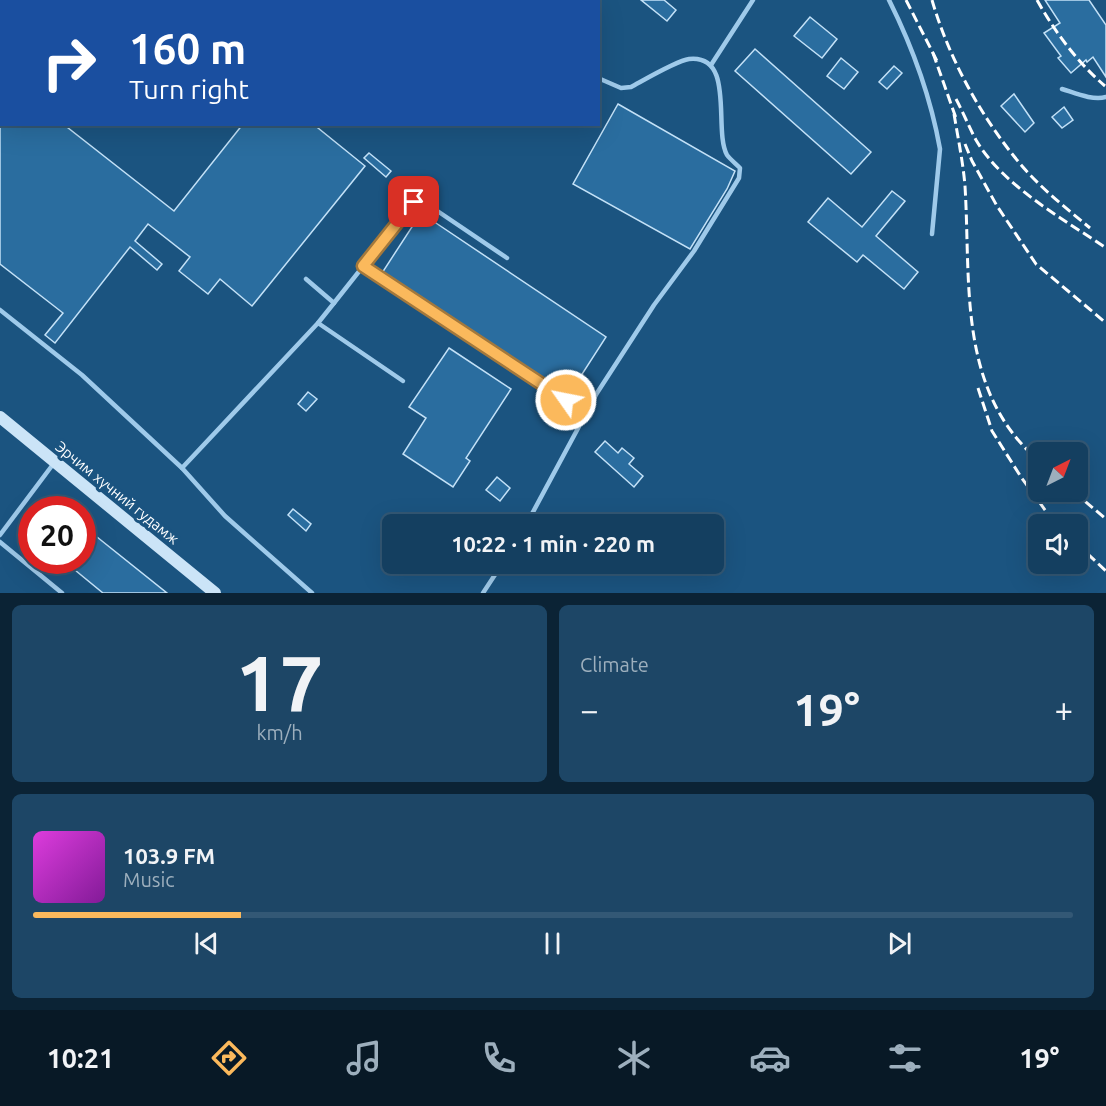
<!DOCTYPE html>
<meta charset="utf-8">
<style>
body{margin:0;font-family:Ubuntu,sans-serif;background:#1d4666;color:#f1f3f6;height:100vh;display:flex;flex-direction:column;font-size:22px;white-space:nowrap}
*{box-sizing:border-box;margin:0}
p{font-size:20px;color:#9dafbd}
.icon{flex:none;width:33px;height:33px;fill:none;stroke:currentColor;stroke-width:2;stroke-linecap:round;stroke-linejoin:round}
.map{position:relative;height:593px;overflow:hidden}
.drawer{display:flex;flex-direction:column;gap:12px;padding:12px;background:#0b2335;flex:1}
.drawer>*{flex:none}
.hud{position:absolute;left:0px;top:0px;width:600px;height:126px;box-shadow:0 6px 24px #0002,0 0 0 2px #335875;background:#1a4fa0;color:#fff;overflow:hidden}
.needle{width:39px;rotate:42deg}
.fabs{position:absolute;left:1028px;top:442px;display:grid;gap:12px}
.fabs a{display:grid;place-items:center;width:60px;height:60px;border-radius:9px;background:#143f60;box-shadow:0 6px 24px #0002,0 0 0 2px #335875;font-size:30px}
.speed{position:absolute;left:18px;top:496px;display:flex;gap:12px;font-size:30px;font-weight:700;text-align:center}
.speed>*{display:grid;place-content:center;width:78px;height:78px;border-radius:50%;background:#143f60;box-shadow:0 6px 24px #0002,0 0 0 2px #335875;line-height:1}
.speed .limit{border:9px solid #d22;background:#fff;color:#111}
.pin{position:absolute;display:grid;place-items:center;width:51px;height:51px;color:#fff;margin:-26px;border-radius:12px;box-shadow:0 3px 9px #0006}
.me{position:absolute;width:66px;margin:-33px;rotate:303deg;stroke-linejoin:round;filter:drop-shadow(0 0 4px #0008)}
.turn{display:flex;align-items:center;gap:21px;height:126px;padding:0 30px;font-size:27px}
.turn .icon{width:78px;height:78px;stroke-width:2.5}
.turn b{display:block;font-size:42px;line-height:51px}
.big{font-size:45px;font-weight:700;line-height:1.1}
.drawer .card{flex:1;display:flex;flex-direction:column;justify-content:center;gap:9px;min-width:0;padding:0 21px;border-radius:9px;background:#1d4666}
.drawer .dial{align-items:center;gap:0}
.dial b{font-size:78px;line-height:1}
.song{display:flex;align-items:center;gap:18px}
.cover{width:72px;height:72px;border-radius:9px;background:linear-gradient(135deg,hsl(300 70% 55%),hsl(290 70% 35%))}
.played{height:6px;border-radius:3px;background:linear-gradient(90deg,#fbb95c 20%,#335875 20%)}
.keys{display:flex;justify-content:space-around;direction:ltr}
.heat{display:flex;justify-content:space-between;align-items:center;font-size:33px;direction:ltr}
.drawer .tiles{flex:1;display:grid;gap:12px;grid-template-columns:1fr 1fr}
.card:last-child{grid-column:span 2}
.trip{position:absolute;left:382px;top:514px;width:342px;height:60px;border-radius:9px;background:#143f60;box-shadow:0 6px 24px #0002,0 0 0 2px #335875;font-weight:700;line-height:60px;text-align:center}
.menu{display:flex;height:96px;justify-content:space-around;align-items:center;background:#081926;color:#9dafbd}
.menu .icon{width:42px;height:42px}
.menu .active{color:#fbb95c}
.menu b{font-size:27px;color:#f1f3f6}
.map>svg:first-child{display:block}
.building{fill:#2a6d9f;stroke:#c3e1f7;stroke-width:1.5}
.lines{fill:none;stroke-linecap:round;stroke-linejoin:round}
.service{stroke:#9fcaea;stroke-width:4.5}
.secondary{stroke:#cbe4f7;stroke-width:12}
.rail{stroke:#fff;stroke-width:3;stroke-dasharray:10 4.5;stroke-linecap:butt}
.route-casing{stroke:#a3783c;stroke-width:15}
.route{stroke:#fbb95c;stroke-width:10}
.labels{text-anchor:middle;stroke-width:6;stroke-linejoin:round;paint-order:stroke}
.street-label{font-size:15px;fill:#fff;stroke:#1b5480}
</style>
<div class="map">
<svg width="1106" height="593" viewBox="0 0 1106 593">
<rect width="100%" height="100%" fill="#1b5480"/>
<g class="building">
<polygon points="641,0 664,0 676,10 667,21"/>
<polygon points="1045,0 1089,0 1106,25 1106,77 1093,57 1087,62 1086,60 1071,73 1058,58 1061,56 1044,33 1060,23"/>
<polygon points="810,17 837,39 822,58 794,36"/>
<polygon points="755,49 871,152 851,174 735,71"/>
<polygon points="841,58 858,72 844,89 827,76"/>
<polygon points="894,66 902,73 887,89 879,82"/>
<polygon points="1014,94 1034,123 1025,132 1001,106"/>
<polygon points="618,104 735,171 727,189 690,249 573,184"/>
<polygon points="1064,107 1073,120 1062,128 1052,117"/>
<polygon points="0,124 63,124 174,211 243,124 313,124 365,166 252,306 220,279 208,294 179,271 190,257 148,224 135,241 162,264 157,270 130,247 55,343 45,335 63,313 0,264"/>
<polygon points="369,153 391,171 386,177 364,158"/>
<polygon points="892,191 905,201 876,236 918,272 904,289 863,255 857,262 808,222 828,198 862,227"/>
<polygon points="421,213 606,337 568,396 382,273"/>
<polygon points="449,348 511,389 466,458 470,461 453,487 403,454 426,418 409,407"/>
<polygon points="308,392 317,399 306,411 298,404"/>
<polygon points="605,441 618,453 622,448 634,458 629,464 643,476 634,487 595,452"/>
<polygon points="497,477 510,488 500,501 486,490"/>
<polygon points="47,497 64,510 37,510"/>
<polygon points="293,509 311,524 306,531 288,515"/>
<polygon points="82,525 167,593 103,593 64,561 82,561"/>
</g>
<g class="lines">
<g class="service">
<path d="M889,0c23,46 42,99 51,149l-8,85"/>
<polyline points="711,65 753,0"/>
<path d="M1062,89c13,4 31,12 44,8"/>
<polyline points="363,266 566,400"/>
<polyline points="334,303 414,202 427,204 507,258"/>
<polyline points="0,310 82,375 182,468 225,516 312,593"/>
<polyline points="318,323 403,381"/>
<polyline points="182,468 318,323 334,303 306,279"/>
<path d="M526,525l71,-132 57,-88 40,-54 45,-73 1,-10c-4,-4 -10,-9 -13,-13 -14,-25 9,-101 -38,-96 -13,2 -45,21 -58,28l-10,1 -23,-10"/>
<polyline points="0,535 54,463"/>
<polyline points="0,542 62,593"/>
<polyline points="483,593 502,564"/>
</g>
<polyline class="secondary" points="0,417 215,593"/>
<g class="rail">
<polyline points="906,0 937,61"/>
<path d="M932,0c17,59 50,119 90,166 20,23 45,43 68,62"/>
<path d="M1037,0c18,32 40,62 68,86"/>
<polyline points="933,53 957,121"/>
<path d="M956,99c7,13 13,28 20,41 27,46 86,78 130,108"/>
<path d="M954,114c4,24 9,48 11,72 6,97 -8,204 73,274"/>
<polyline points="965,144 972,161 997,206 1036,264 1106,323"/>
<polyline points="978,388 992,431 1021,477 1056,525"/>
<polyline points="1074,492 1106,519"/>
<polyline points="1077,544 1106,571"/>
</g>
</g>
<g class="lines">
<defs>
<polyline id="route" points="414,202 363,266 566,400"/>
</defs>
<use href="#route" class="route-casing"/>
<use href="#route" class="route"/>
</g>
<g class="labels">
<g class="street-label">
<text transform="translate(117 493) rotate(39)" y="5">Эрчим хүчний гудамж</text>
</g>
</g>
</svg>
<div class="fabs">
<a><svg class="needle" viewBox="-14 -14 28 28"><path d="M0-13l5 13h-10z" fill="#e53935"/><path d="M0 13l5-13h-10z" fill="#9dafbd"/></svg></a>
<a><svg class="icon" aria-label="sound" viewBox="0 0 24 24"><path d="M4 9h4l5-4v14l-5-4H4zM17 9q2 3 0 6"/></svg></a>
</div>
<div class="speed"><div class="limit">20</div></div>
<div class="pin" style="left:414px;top:202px;background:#d93025"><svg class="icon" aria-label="arrive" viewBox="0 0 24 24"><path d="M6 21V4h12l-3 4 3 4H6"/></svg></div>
<svg class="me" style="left:566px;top:400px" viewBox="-20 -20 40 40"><circle r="17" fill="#fbb95c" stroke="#fff" stroke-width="3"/><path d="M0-11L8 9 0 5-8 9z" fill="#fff"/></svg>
<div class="trip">10:22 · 1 min · 220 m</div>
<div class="hud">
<div class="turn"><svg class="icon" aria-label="right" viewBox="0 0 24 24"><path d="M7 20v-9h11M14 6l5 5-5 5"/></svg><div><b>160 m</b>Turn right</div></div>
</div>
</div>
<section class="drawer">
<div class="tiles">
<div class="card dial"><b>17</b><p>km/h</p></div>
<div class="card"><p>Climate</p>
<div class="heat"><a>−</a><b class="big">19°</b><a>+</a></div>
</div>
<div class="card">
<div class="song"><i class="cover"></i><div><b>103.9 FM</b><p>Music</p></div></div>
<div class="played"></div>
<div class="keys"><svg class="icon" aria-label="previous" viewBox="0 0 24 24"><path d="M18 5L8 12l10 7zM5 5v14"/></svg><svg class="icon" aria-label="pause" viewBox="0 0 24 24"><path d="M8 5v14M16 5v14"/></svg><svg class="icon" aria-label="next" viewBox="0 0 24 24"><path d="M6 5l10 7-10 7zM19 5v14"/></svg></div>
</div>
</div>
</section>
<nav class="menu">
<b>10:21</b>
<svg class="icon active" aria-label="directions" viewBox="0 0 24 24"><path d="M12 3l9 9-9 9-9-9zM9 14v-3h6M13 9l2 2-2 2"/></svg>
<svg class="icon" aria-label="music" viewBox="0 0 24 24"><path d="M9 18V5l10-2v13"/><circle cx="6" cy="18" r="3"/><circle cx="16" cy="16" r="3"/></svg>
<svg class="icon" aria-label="phone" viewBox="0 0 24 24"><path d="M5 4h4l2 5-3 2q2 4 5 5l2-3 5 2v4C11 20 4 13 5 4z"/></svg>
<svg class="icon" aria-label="climate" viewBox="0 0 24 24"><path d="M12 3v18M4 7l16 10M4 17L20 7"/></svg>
<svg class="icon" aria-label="car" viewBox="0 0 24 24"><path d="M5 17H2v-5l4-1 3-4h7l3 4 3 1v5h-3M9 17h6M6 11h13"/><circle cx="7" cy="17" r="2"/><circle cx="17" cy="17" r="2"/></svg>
<svg class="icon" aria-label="filters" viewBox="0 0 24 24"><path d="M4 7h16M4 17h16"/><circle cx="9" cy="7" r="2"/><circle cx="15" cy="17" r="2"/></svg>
<b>19°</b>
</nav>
